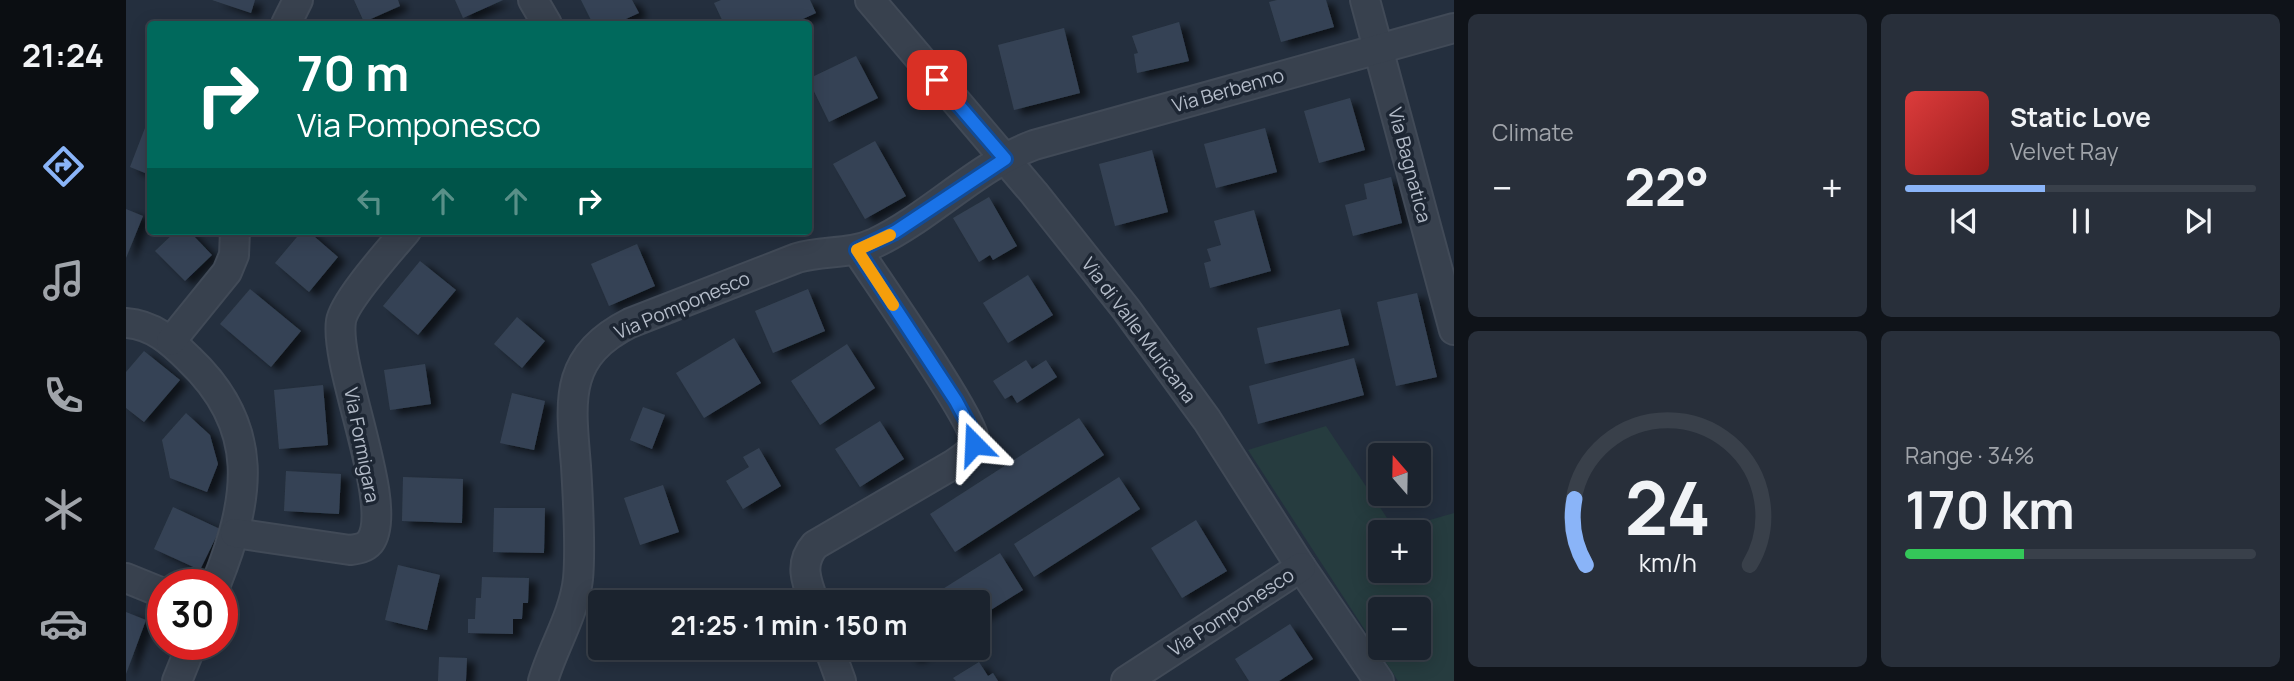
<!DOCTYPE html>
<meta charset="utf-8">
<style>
body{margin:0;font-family:Manrope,sans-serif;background:#282f3a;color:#f1f3f6;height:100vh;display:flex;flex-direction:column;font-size:26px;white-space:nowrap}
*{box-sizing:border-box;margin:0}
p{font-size:23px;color:#a0a4aa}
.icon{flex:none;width:38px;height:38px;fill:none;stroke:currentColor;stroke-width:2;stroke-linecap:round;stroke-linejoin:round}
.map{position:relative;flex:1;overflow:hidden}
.details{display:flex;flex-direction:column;gap:14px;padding:14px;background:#0f1319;width:840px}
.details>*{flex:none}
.top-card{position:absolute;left:21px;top:21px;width:665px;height:214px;border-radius:7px;box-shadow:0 4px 18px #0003,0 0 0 2px #39404a;background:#00695c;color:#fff;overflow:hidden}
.needle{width:46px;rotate:340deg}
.buttons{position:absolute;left:1242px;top:443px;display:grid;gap:14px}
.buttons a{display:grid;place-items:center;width:63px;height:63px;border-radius:7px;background:#1b232e;box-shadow:0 4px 18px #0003,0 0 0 2px #39404a;font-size:35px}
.speed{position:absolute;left:21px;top:569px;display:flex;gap:14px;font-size:35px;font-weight:700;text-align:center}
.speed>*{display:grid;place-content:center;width:91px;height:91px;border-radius:50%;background:#1b232e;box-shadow:0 4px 18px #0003,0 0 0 2px #39404a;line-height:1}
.speed .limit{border:10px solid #d22;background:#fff;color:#111}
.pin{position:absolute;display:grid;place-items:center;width:60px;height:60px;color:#fff;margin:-30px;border-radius:14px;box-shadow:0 4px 10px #0006}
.me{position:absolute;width:77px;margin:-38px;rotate:339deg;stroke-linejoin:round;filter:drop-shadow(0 0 5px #0008)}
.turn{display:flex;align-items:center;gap:24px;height:147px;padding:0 35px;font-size:32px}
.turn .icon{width:91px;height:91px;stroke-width:2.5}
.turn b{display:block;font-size:49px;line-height:60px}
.lanes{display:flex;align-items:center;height:66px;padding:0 35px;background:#0003;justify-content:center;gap:35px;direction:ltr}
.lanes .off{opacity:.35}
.big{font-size:52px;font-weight:700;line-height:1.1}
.details .card{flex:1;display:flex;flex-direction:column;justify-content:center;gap:10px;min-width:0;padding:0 24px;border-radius:10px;background:#282f3a}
.details .dial{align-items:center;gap:0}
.dial svg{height:182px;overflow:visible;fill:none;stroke:#39404a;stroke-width:7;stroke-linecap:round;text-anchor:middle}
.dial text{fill:#f1f3f6;stroke:none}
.song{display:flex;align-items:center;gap:21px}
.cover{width:84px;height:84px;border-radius:10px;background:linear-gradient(135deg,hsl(0 70% 55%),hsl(0 70% 35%))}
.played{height:7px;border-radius:4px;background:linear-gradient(90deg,#8ab4f8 40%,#39404a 40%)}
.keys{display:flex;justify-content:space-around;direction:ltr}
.heat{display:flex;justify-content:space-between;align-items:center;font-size:38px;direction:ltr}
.charge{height:10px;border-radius:5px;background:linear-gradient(90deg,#34c759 34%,#39404a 0)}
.details .tiles{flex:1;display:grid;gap:14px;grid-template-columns:repeat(2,1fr)}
.trip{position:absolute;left:462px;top:590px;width:402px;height:70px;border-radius:7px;background:#1b232e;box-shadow:0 4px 18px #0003,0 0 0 2px #39404a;font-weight:700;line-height:70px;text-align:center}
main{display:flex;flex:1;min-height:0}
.tabs{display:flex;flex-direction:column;width:126px;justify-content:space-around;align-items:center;background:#0b0e12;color:#a0a4aa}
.tabs .icon{width:49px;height:49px}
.tabs .on{color:#8ab4f8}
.tabs b{font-size:32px;color:#f1f3f6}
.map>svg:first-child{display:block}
.green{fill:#263c3f;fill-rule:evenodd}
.building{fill:#364354;filter:url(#shadow)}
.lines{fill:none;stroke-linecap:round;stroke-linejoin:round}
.minor-casing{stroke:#414a57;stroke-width:32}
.minor{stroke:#38414e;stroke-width:28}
.route-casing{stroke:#114b97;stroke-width:18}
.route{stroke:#1a73e8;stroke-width:12}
.slow{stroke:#f59e0b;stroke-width:12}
.labels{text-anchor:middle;stroke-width:7;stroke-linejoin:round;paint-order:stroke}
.street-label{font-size:19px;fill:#b4bcc9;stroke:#1d2633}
</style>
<main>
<nav class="tabs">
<b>21:24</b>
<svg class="icon on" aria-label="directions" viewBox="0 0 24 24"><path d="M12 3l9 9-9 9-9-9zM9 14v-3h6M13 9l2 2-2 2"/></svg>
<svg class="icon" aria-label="music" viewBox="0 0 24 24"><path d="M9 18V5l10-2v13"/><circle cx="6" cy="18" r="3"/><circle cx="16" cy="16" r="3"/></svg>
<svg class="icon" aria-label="phone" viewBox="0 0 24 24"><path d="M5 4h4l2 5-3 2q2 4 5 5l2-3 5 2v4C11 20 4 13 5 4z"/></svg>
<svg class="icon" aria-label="climate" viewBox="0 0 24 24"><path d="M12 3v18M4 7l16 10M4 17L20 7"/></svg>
<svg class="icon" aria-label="car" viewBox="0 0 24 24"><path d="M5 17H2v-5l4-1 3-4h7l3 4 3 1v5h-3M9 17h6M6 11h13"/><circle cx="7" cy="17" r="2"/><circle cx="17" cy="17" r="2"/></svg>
</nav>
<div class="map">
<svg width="1328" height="681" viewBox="0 0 1328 681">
<defs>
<filter id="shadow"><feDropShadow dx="8" dy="4.5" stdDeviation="3.5" flood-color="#0009"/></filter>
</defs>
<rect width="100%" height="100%" fill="#242f3e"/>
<path class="green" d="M1200,426l69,104 59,-17v168h-56l-150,-231zM1255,532h38v38h-38zM1255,609h38v39h-38z"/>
<g class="building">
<polygon points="86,0 129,0 125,13"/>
<polygon points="228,0 272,0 274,6 238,22"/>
<polygon points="329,0 377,0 337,18"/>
<polygon points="455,0 506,0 513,13 489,24 467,24"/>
<polygon points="595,0 684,0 690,13 666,24 598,24 588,3"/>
<polygon points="1151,0 1200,0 1208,27 1155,42 1143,2"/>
<polygon points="1053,22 1063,61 1011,73 1008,54 1012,53 1006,36"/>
<polygon points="938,28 954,93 888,110 872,45"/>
<polygon points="730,56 752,98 703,122 682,79"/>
<polygon points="1224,98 1239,150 1193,163 1178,111"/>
<polygon points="24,115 24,175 4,167"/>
<polygon points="1139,128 1151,172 1090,188 1078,144"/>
<polygon points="749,141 780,196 739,219 707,164"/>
<polygon points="1026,150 1042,212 989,226 973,164"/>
<polygon points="1265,177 1276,223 1227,236 1219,205 1241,199 1238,184"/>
<polygon points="863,197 891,246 867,260 864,255 853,262 827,218"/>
<polygon points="0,209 17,216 0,258"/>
<polygon points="1128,210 1145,271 1084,288 1078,263 1085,261 1081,249 1095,245 1088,221"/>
<polygon points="50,231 63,231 86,255 59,281 29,251"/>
<polygon points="176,231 182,231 212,257 183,292 149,263"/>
<polygon points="511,244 529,286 483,306 465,264"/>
<polygon points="294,261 330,290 292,335 257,306"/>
<polygon points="902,275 927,315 882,343 857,303"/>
<polygon points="124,289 175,331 145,367 94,324"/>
<polygon points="682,289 699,331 647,353 629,311"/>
<polygon points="1291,293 1311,377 1270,386 1251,302"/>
<polygon points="1214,309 1223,345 1139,364 1131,328"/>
<polygon points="391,317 419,341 396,368 368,344"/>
<polygon points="608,338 635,383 578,418 550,373"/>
<polygon points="721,344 749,388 694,425 665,381"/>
<polygon points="18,351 54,380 18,422 0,408 0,372"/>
<polygon points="1228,358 1238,395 1132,424 1123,386"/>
<polygon points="900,360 906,369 920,360 931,377 891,403 886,395 879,399 867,381"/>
<polygon points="299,364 305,404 264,410 258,370"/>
<polygon points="197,385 202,445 153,449 148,390"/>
<polygon points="386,393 419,401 408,450 374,443"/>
<polygon points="517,407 539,415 526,449 504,440"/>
<polygon points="60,413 84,435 92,464 81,492 44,478 36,440"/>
<polygon points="953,418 978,455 829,552 804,514"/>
<polygon points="754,421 778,459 734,487 709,449"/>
<polygon points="633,448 655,486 617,509 600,481 623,467 617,457"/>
<polygon points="160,471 215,474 213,514 158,511"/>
<polygon points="277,477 337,479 336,523 276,521"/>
<polygon points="993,477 1014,509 908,577 888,544"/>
<polygon points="537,485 553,532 514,545 498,498"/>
<polygon points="47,507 94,529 74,570 28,549"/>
<polygon points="368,508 419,508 418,553 367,552"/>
<polygon points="1070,520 1101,571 1056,598 1025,548"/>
<polygon points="874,553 897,590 852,618 852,602 796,602"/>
<polygon points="272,565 314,575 301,630 259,620"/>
<polygon points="356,577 403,578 402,603 397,603 396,619 387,619 387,634 342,633 342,619 349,619 350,598 355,598"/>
<polygon points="0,612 20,620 0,674"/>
<polygon points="1164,624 1187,659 1153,681 1123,681 1109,659"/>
<polygon points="779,648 805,648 786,659"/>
<polygon points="313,657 341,658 340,681 312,681"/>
<polygon points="853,662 862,676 867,673 872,681 830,681 827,678"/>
</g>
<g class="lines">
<defs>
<g id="minor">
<polyline points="407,0 421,24"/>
<polyline points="744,0 908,193 1000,309 1081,420 1175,567 1253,681"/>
<polyline points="1239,0 1328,330"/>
<polyline points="160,24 172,0"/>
<path d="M0,323c27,2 45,18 63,36 73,69 61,140 27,225"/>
<polyline points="45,341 101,272 108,255 109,231"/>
<path d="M109,533l115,17c8,-1 15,-2 20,-8 26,-35 -36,-174 -29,-221 3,-20 50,-72 65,-90"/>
<polyline points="0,578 37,593"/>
<path d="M688,602c-8,-21 -15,-39 1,-57l139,-81c9,-6 20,-13 20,-24 0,-21 -99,-162 -117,-190"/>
<polyline points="703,648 715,681"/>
<polyline points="51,681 66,644"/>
<path d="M417,681c10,-34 31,-66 35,-102 3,-32 0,-80 -2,-113 -5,-63 -14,-109 54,-143l167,-65c26,-8 52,-3 78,-15 55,-26 102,-77 159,-98l420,-117"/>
<polyline points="1000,681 1175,567"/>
</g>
</defs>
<use href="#minor" class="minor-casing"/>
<use href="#minor" class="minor"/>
</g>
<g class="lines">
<defs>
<polyline id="route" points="811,80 879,159 769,232 731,250 830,401 845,429 848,444"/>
</defs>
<use href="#route" class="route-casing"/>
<use href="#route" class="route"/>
<polyline class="slow" points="764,235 731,250 767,305"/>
</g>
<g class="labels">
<g class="street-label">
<text transform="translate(1102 90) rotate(-16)" y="7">Via Berbenno</text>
<text transform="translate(1284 165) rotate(75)" y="7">Via Bagnatica</text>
<text transform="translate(556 305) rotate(-23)" y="7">Via Pomponesco</text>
<text transform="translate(1013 330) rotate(53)" y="7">Via di Valle Muricana</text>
<text transform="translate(236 445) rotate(79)" y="7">Via Formigara</text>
<text transform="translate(1105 612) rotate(-33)" y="7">Via Pomponesco</text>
</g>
</g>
</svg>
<div class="buttons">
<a><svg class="needle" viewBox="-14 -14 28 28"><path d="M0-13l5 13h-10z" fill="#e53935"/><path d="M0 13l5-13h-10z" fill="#a0a4aa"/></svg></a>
<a>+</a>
<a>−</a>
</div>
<div class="speed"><div class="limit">30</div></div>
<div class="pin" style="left:811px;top:80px;background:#d93025"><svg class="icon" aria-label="arrive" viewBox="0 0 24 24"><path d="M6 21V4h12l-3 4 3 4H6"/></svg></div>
<svg class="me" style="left:848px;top:444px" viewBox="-20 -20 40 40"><path d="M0-17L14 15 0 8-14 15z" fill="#1a73e8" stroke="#fff" stroke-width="4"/></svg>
<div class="trip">21:25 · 1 min · 150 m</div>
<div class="top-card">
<div class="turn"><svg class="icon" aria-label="right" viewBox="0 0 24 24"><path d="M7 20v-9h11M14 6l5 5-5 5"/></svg><div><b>70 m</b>Via Pomponesco</div></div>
<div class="lanes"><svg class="icon off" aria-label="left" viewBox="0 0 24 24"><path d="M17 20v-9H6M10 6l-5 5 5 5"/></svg><svg class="icon off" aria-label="ahead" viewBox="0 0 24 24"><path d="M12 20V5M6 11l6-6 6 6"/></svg><svg class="icon off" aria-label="ahead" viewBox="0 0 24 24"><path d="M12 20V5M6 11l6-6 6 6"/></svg><svg class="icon" aria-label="right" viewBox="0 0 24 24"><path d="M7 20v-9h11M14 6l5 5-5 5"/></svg></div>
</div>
</div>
<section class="details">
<div class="tiles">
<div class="card"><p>Climate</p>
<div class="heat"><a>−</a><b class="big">22°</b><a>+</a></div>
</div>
<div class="card">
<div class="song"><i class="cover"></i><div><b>Static Love</b><p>Velvet Ray</p></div></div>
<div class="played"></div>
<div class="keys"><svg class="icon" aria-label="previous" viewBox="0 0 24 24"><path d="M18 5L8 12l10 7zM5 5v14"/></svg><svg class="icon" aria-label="pause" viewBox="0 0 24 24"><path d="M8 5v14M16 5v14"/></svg><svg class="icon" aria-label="next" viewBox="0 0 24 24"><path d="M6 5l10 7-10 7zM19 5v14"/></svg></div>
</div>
<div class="card dial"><svg viewBox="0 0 100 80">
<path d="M14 69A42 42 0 1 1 86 69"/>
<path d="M14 69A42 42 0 0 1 9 40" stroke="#8ab4f8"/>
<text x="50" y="56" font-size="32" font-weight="700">24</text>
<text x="50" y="72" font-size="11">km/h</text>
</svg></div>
<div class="card"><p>Range · 34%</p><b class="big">170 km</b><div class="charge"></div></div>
</div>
</section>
</main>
